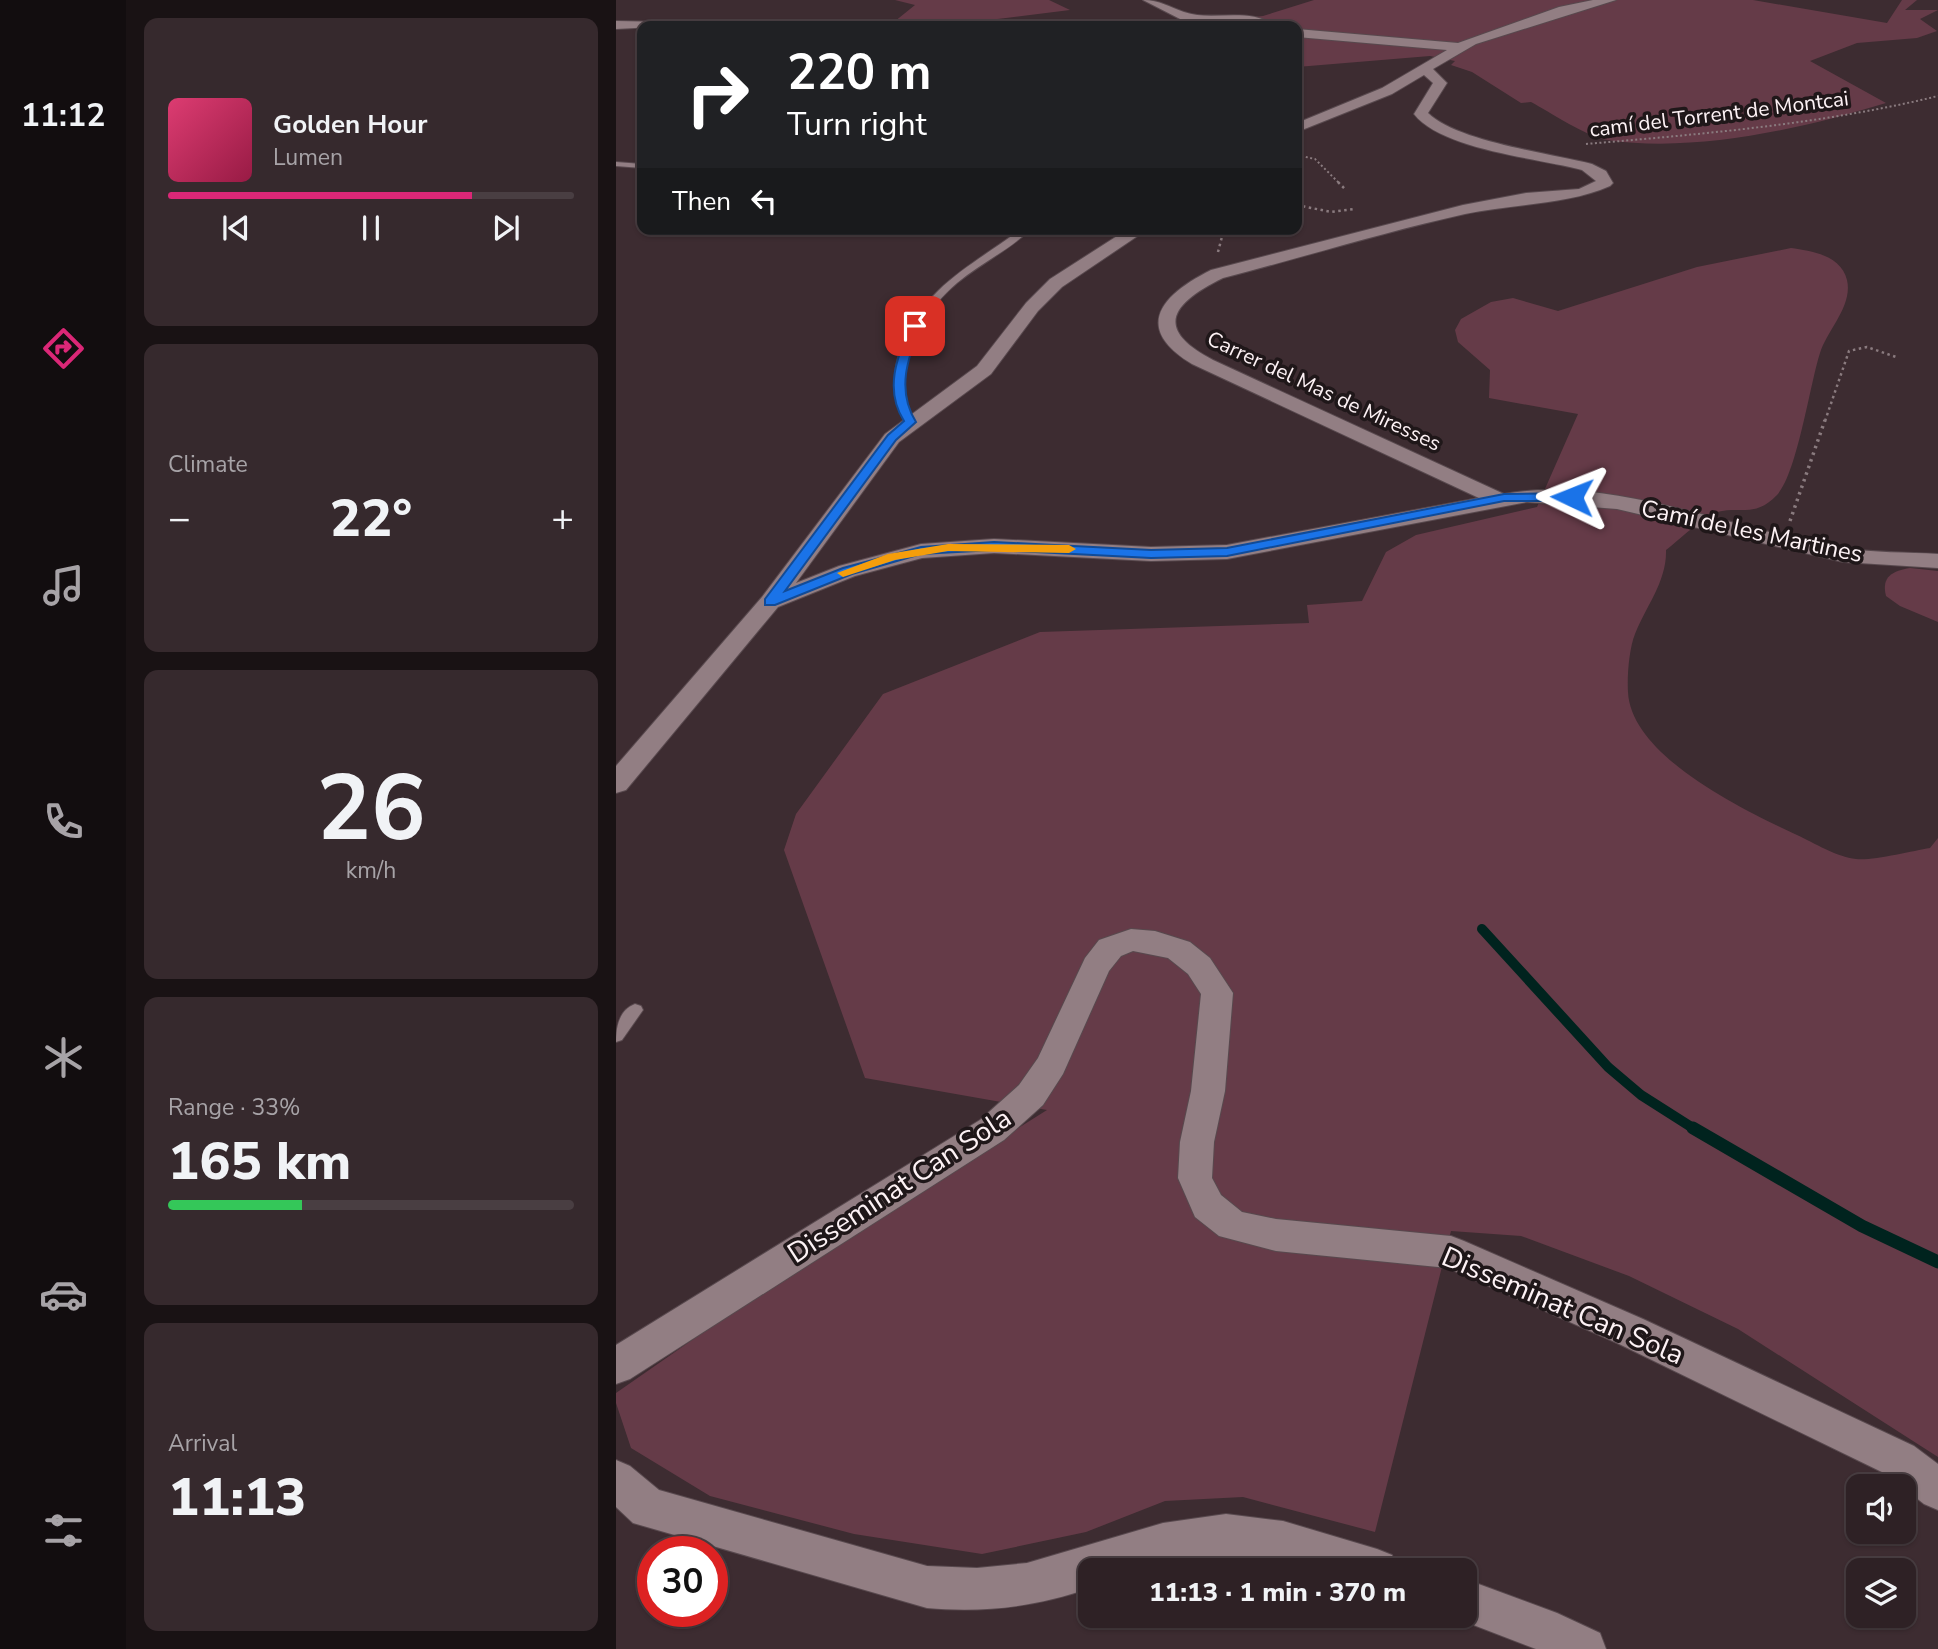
<!DOCTYPE html>
<meta charset="utf-8">
<style>
body{margin:0;font-family:"Nunito Sans",sans-serif;background:#36292d;color:#f1f3f6;height:100vh;display:flex;flex-direction:column;font-size:26px;white-space:nowrap}
*{box-sizing:border-box;margin:0}
p{font-size:23px;color:#a7a3a7}
.icon{flex:none;width:38px;height:38px;fill:none;stroke:currentColor;stroke-width:2;stroke-linecap:round;stroke-linejoin:round}
.map{position:relative;flex:1;overflow:hidden}
.side{display:flex;flex-direction:column;gap:18px;padding:18px;background:#191214;width:490px}
.side>*{flex:none}
.banner{position:absolute;left:21px;top:21px;width:665px;height:214px;border-radius:14px;box-shadow:0 2px 5px #0004,0 0 0 2px #493e42;background:#202124;color:#fff;overflow:hidden}
.tools{position:absolute;left:1230px;top:1474px;display:grid;gap:14px}
.tools a{display:grid;place-items:center;width:70px;height:70px;border-radius:14px;background:#2e2125;box-shadow:0 2px 5px #0004,0 0 0 2px #493e42;font-size:35px}
.speed{position:absolute;left:21px;top:1536px;display:flex;gap:14px;font-size:35px;font-weight:700;text-align:center}
.speed>*{display:grid;place-content:center;width:91px;height:91px;border-radius:50%;background:#2e2125;box-shadow:0 2px 5px #0004,0 0 0 2px #493e42;line-height:1}
.speed .limit{border:10px solid #d22;background:#fff;color:#111}
.pin{position:absolute;display:grid;place-items:center;width:60px;height:60px;color:#fff;margin:-30px;border-radius:14px;box-shadow:0 4px 10px #0006}
.me{position:absolute;width:77px;margin:-38px;rotate:272deg;stroke-linejoin:round;filter:drop-shadow(0 0 5px #0008)}
.turn{display:flex;align-items:center;gap:24px;height:147px;padding:0 35px;font-size:32px}
.turn .icon{width:91px;height:91px;stroke-width:2.5}
.turn b{display:block;font-size:49px;line-height:60px}
.then{display:flex;align-items:center;height:66px;padding:0 35px;background:#0003;gap:14px;font-size:26px}
.big{font-size:52px;font-weight:800;line-height:1.1}
.side .card{flex:1;display:flex;flex-direction:column;justify-content:center;gap:10px;min-width:0;padding:0 24px;border-radius:14px;background:#36292d}
.side .dial{align-items:center;gap:0}
.dial b{font-size:91px;line-height:1}
.song{display:flex;align-items:center;gap:21px}
.cover{width:84px;height:84px;border-radius:10px;background:linear-gradient(135deg,hsl(340 70% 55%),hsl(340 70% 35%))}
.played{height:7px;border-radius:4px;background:linear-gradient(90deg,#db2777 75%,#493e42 75%)}
.keys{display:flex;justify-content:space-around;direction:ltr}
.heat{display:flex;justify-content:space-between;align-items:center;font-size:38px;direction:ltr}
.charge{height:10px;border-radius:5px;background:linear-gradient(90deg,#34c759 33%,#493e42 0)}
.trip{position:absolute;left:462px;top:1558px;width:399px;height:70px;border-radius:14px;background:#2e2125;box-shadow:0 2px 5px #0004,0 0 0 2px #493e42;font-weight:800;line-height:70px;text-align:center}
main{display:flex;flex:1;min-height:0}
.tabs{display:flex;flex-direction:column;width:126px;justify-content:space-around;align-items:center;background:#120d0f;color:#a7a3a7}
.tabs .icon{width:49px;height:49px}
.tabs .active{color:#db2777}
.tabs b{font-size:32px;color:#f1f3f6}
.map>svg:first-child{display:block}
.green{fill:#653b48}
.lines{fill:none;stroke-linecap:round;stroke-linejoin:round}
.stream-far1{stroke:#00231e;stroke-width:10}
.stream{stroke:#00231e;stroke-width:13}
.service-casing{stroke:#58494e;stroke-width:2}
.minor-casing{stroke:#58494e;stroke-width:2}
.path-far2{stroke:#8a7b7f;stroke-width:2;stroke-dasharray:2 2.5;stroke-linecap:butt}
.path-far1{stroke:#8a7b7f;stroke-width:2.5;stroke-dasharray:2.5 3.5;stroke-linecap:butt}
.path{stroke:#8a7b7f;stroke-width:3.5;stroke-dasharray:2.5 4.5;stroke-linecap:butt}
.service{fill:#927e83;fill-rule:evenodd}
.minor{fill:#927e83;fill-rule:evenodd}
.route{fill:#1a73e8;stroke:#114b97;stroke-width:2}
.slow{fill:#f59e0b}
.labels{text-anchor:middle;stroke-width:7;stroke-linejoin:round;paint-order:stroke}
.far-street-label{font-size:21px;fill:#fdf2f5;stroke:#1f1719}
.street-label{font-size:24px;fill:#fdf2f5;stroke:#1f1719}
.near-street-label{font-size:28px;fill:#fdf2f5;stroke:#1f1719}
</style>
<main>
<nav class="tabs">
<b>11:12</b>
<svg class="icon active" aria-label="directions" viewBox="0 0 24 24"><path d="M12 3l9 9-9 9-9-9zM9 14v-3h6M13 9l2 2-2 2"/></svg>
<svg class="icon" aria-label="music" viewBox="0 0 24 24"><path d="M9 18V5l10-2v13"/><circle cx="6" cy="18" r="3"/><circle cx="16" cy="16" r="3"/></svg>
<svg class="icon" aria-label="phone" viewBox="0 0 24 24"><path d="M5 4h4l2 5-3 2q2 4 5 5l2-3 5 2v4C11 20 4 13 5 4z"/></svg>
<svg class="icon" aria-label="climate" viewBox="0 0 24 24"><path d="M12 3v18M4 7l16 10M4 17L20 7"/></svg>
<svg class="icon" aria-label="car" viewBox="0 0 24 24"><path d="M5 17H2v-5l4-1 3-4h7l3 4 3 1v5h-3M9 17h6M6 11h13"/><circle cx="7" cy="17" r="2"/><circle cx="17" cy="17" r="2"/></svg>
<svg class="icon" aria-label="filters" viewBox="0 0 24 24"><path d="M4 7h16M4 17h16"/><circle cx="9" cy="7" r="2"/><circle cx="15" cy="17" r="2"/></svg>
</nav>
<section class="side">
<div class="card">
<div class="song"><i class="cover"></i><div><b>Golden Hour</b><p>Lumen</p></div></div>
<div class="played"></div>
<div class="keys"><svg class="icon" aria-label="previous" viewBox="0 0 24 24"><path d="M18 5L8 12l10 7zM5 5v14"/></svg><svg class="icon" aria-label="pause" viewBox="0 0 24 24"><path d="M8 5v14M16 5v14"/></svg><svg class="icon" aria-label="next" viewBox="0 0 24 24"><path d="M6 5l10 7-10 7zM19 5v14"/></svg></div>
</div>
<div class="card"><p>Climate</p>
<div class="heat"><a>−</a><b class="big">22°</b><a>+</a></div>
</div>
<div class="card dial"><b>26</b><p>km/h</p></div>
<div class="card"><p>Range · 33%</p><b class="big">165 km</b><div class="charge"></div></div>
<div class="card"><p>Arrival</p><b class="big">11:13</b></div>
</section>
<div class="map">
<svg width="1322" height="1649" viewBox="0 0 1322 1649">
<rect width="100%" height="100%" fill="#3d2c31"/>
<g class="green">
<polygon points="279,0 433,0 454,10 325,26 273,26 299,5"/>
<path d="M698,0h439l134,23 15,-23h15l-12,10h33l-18,9 17,12 -20,7 -60,5 -47,18 76,42c-85,26 -190,50 -279,37 -20,-3 -57,-28 -76,-38l-10,1 -49,-31 -21,-7 4,-4 -25,-5 -133,11v-41h-129l95,-10z"/>
<path d="M1175,248c20,3 50,7 56,32 6,26 -20,50 -27,73 -10,31 -23,121 -43,142 -22,23 -36,11 -60,17 -13,4 -39,29 -51,38 1,31 -20,56 -31,84 -6,15 -8,42 -7,58 3,65 118,119 169,143 17,8 40,22 59,24 16,2 56,-8 74,-11l8,-10v619l-200,-128 -109,-53 -108,-40 -70,-5 -76,301 -132,-35 -78,4 -79,31 -104,22 -128,-20 -144,-38 -79,-48 -15,-45v-10l168,-117 263,-166 -182,-32 -81,-228 12,-36 87,-120 157,-62 269,-9 -2,-18 55,-4 24,-49 30,-17 121,-28 41,-93 -89,-16 1,-28 -32,-28 -3,-12 6,-11 30,-17 22,-4 45,13 139,-44z"/>
<path d="M1294,568l28,3v51l-38,-16 -14,-10c-5,-20 7,-25 24,-28z"/>
</g>
<g class="lines">
<polyline class="stream-far1" points="866,929 992,1067 1025,1095 1080,1130"/>
<polyline class="stream" points="1077,1128 1246,1226 1322,1262"/>
<defs>
<g id="service">
<polygon points="0,162 26,164 26,168 0,166"/>
<path d="M405,229h10c-22,21 -51,35 -74,54 -39,33 -69,91 -42,139l-9,2c-27,-44 -2,-100 32,-133 24,-24 56,-41 83,-62z"/>
<path d="M19,1004l6,2 2,4 -21,30 -6,2c0,-15 3,-32 19,-38z"/>
</g>
<g id="minor">
<path d="M527,0c17,0 26,7 41,12 28,10 66,-6 91,14l-91,-5z"/>
<path d="M977,0h23l-140,44 -43,25 14,14 -19,30c30,29 122,40 164,51l14,7 7,12 -3,3c-43,19 -98,18 -145,28 -81,18 -161,43 -242,64 -49,24 -72,50 -10,82l291,134c108,-20 231,37 339,54 31,5 64,4 95,6v14l-95,-6 -226,-53 -90,-7 -300,57 -76,2 -157,-8 -72,5 -67,18 -77,31 -152,183 -10,3v-27l146,-169 123,-163 92,-68 49,-63 24,-24 78,-50h20l-86,58 -24,24 -47,63 -92,68 -103,141 43,-17 82,-22 73,-5 157,8 76,-2 252,-47 -287,-134c-61,-37 -29,-70 19,-94l252,-65 63,-12 53,-4 17,-8 -14,-11c-44,-12 -140,-20 -168,-56l19,-31 -9,-8 -32,19 -95,38v-9l85,-35 65,-38 -150,-13v-8l161,14 101,-36z"/>
<polygon points="0,21 51,22 57,26 0,29"/>
<polygon points="515,929 539,931 574,942 594,958 617,993 609,1091 598,1142 596,1178 605,1195 626,1212 660,1219 835,1236 848,1241 1027,1319 1298,1446 1322,1464 1322,1510 1308,1504 1270,1474 1001,1343 832,1268 660,1251 603,1236 579,1217 562,1178 564,1142 575,1091 585,994 572,974 552,958 517,951 505,956 493,971 447,1074 427,1105 388,1140 14,1379 0,1384 0,1345 364,1120 403,1085 422,1058 469,958 483,940"/>
<path d="M0,1460l14,6 29,24 268,76 50,2 50,-5 136,-40 63,-9 57,7 94,28 15,6 6,15h-88l-46,-11 -38,-3 -42,5 -36,9h-58v18c-54,19 -106,25 -163,20l-294,-85 -17,-16z"/>
<polygon points="849,1579 941,1613 984,1633 990,1649 920,1649 834,1616 849,1615"/>
</g>
</defs>
<use href="#service" class="service-casing"/>
<use href="#minor" class="minor-casing"/>
<g class="path-far2">
<path d="M970,144c117,-10 237,-20 352,-48"/>
<polyline points="681,155 699,159 724,184"/>
</g>
<g class="path-far1">
<polyline points="722,182 729,189"/>
<polyline points="681,205 715,212 739,209"/>
<polyline points="602,252 608,229"/>
<polyline points="1209,421 1233,351 1251,347 1280,357"/>
</g>
<polyline class="path" points="1174,521 1209,420"/>
<use href="#service" class="service"/>
<use href="#minor" class="minor"/>
</g>
<path class="route" d="M299,323l5,3c-12,32 -24,64 -4,96l-20,18 -111,151 58,-23 78,-21 73,-5 157,8 76,-2 277,-54 68,-1 6,4 -6,4h-68l-277,55 -76,2 -157,-8 -73,4 -69,20 -77,31h-10v-6l123,-164 16,-14c-20,-31 -7,-64 6,-95z"/>
<polygon class="slow" points="332,544 453,545 460,549 453,553 332,551 279,560 227,577 221,573 272,554"/>
<g class="labels">
<g class="far-street-label">
<text transform="translate(1103 114) rotate(-7)" y="7">camí del Torrent de Montcai</text>
<text transform="translate(708 391) rotate(25)" y="7">Carrer del Mas de Miresses</text>
</g>
<g class="street-label">
<text transform="translate(1136 531) rotate(12)" y="8">Camí de les Martines</text>
</g>
<g class="near-street-label">
<text transform="translate(283 1185) rotate(-33)" y="10">Disseminat Can Sola</text>
<text transform="translate(947 1305) rotate(23)" y="10">Disseminat Can Sola</text>
</g>
</g>
</svg>
<div class="tools">
<a><svg class="icon" aria-label="sound" viewBox="0 0 24 24"><path d="M4 9h4l5-4v14l-5-4H4zM17 9q2 3 0 6"/></svg></a>
<a><svg class="icon" aria-label="layers" viewBox="0 0 24 24"><path d="M12 4l9 5-9 5-9-5zM3 14l9 5 9-5"/></svg></a>
</div>
<div class="speed"><div class="limit">30</div></div>
<div class="pin" style="left:299px;top:326px;background:#d93025"><svg class="icon" aria-label="arrive" viewBox="0 0 24 24"><path d="M6 21V4h12l-3 4 3 4H6"/></svg></div>
<svg class="me" style="left:956px;top:497px" viewBox="-20 -20 40 40"><path d="M0-17L14 15 0 8-14 15z" fill="#1a73e8" stroke="#fff" stroke-width="4"/></svg>
<div class="trip">11:13 · 1 min · 370 m</div>
<div class="banner">
<div class="turn"><svg class="icon" aria-label="right" viewBox="0 0 24 24"><path d="M7 20v-9h11M14 6l5 5-5 5"/></svg><div><b>220 m</b>Turn right</div></div>
<div class="then">Then<svg class="icon" aria-label="left" viewBox="0 0 24 24"><path d="M17 20v-9H6M10 6l-5 5 5 5"/></svg></div>
</div>
</div>
</main>
